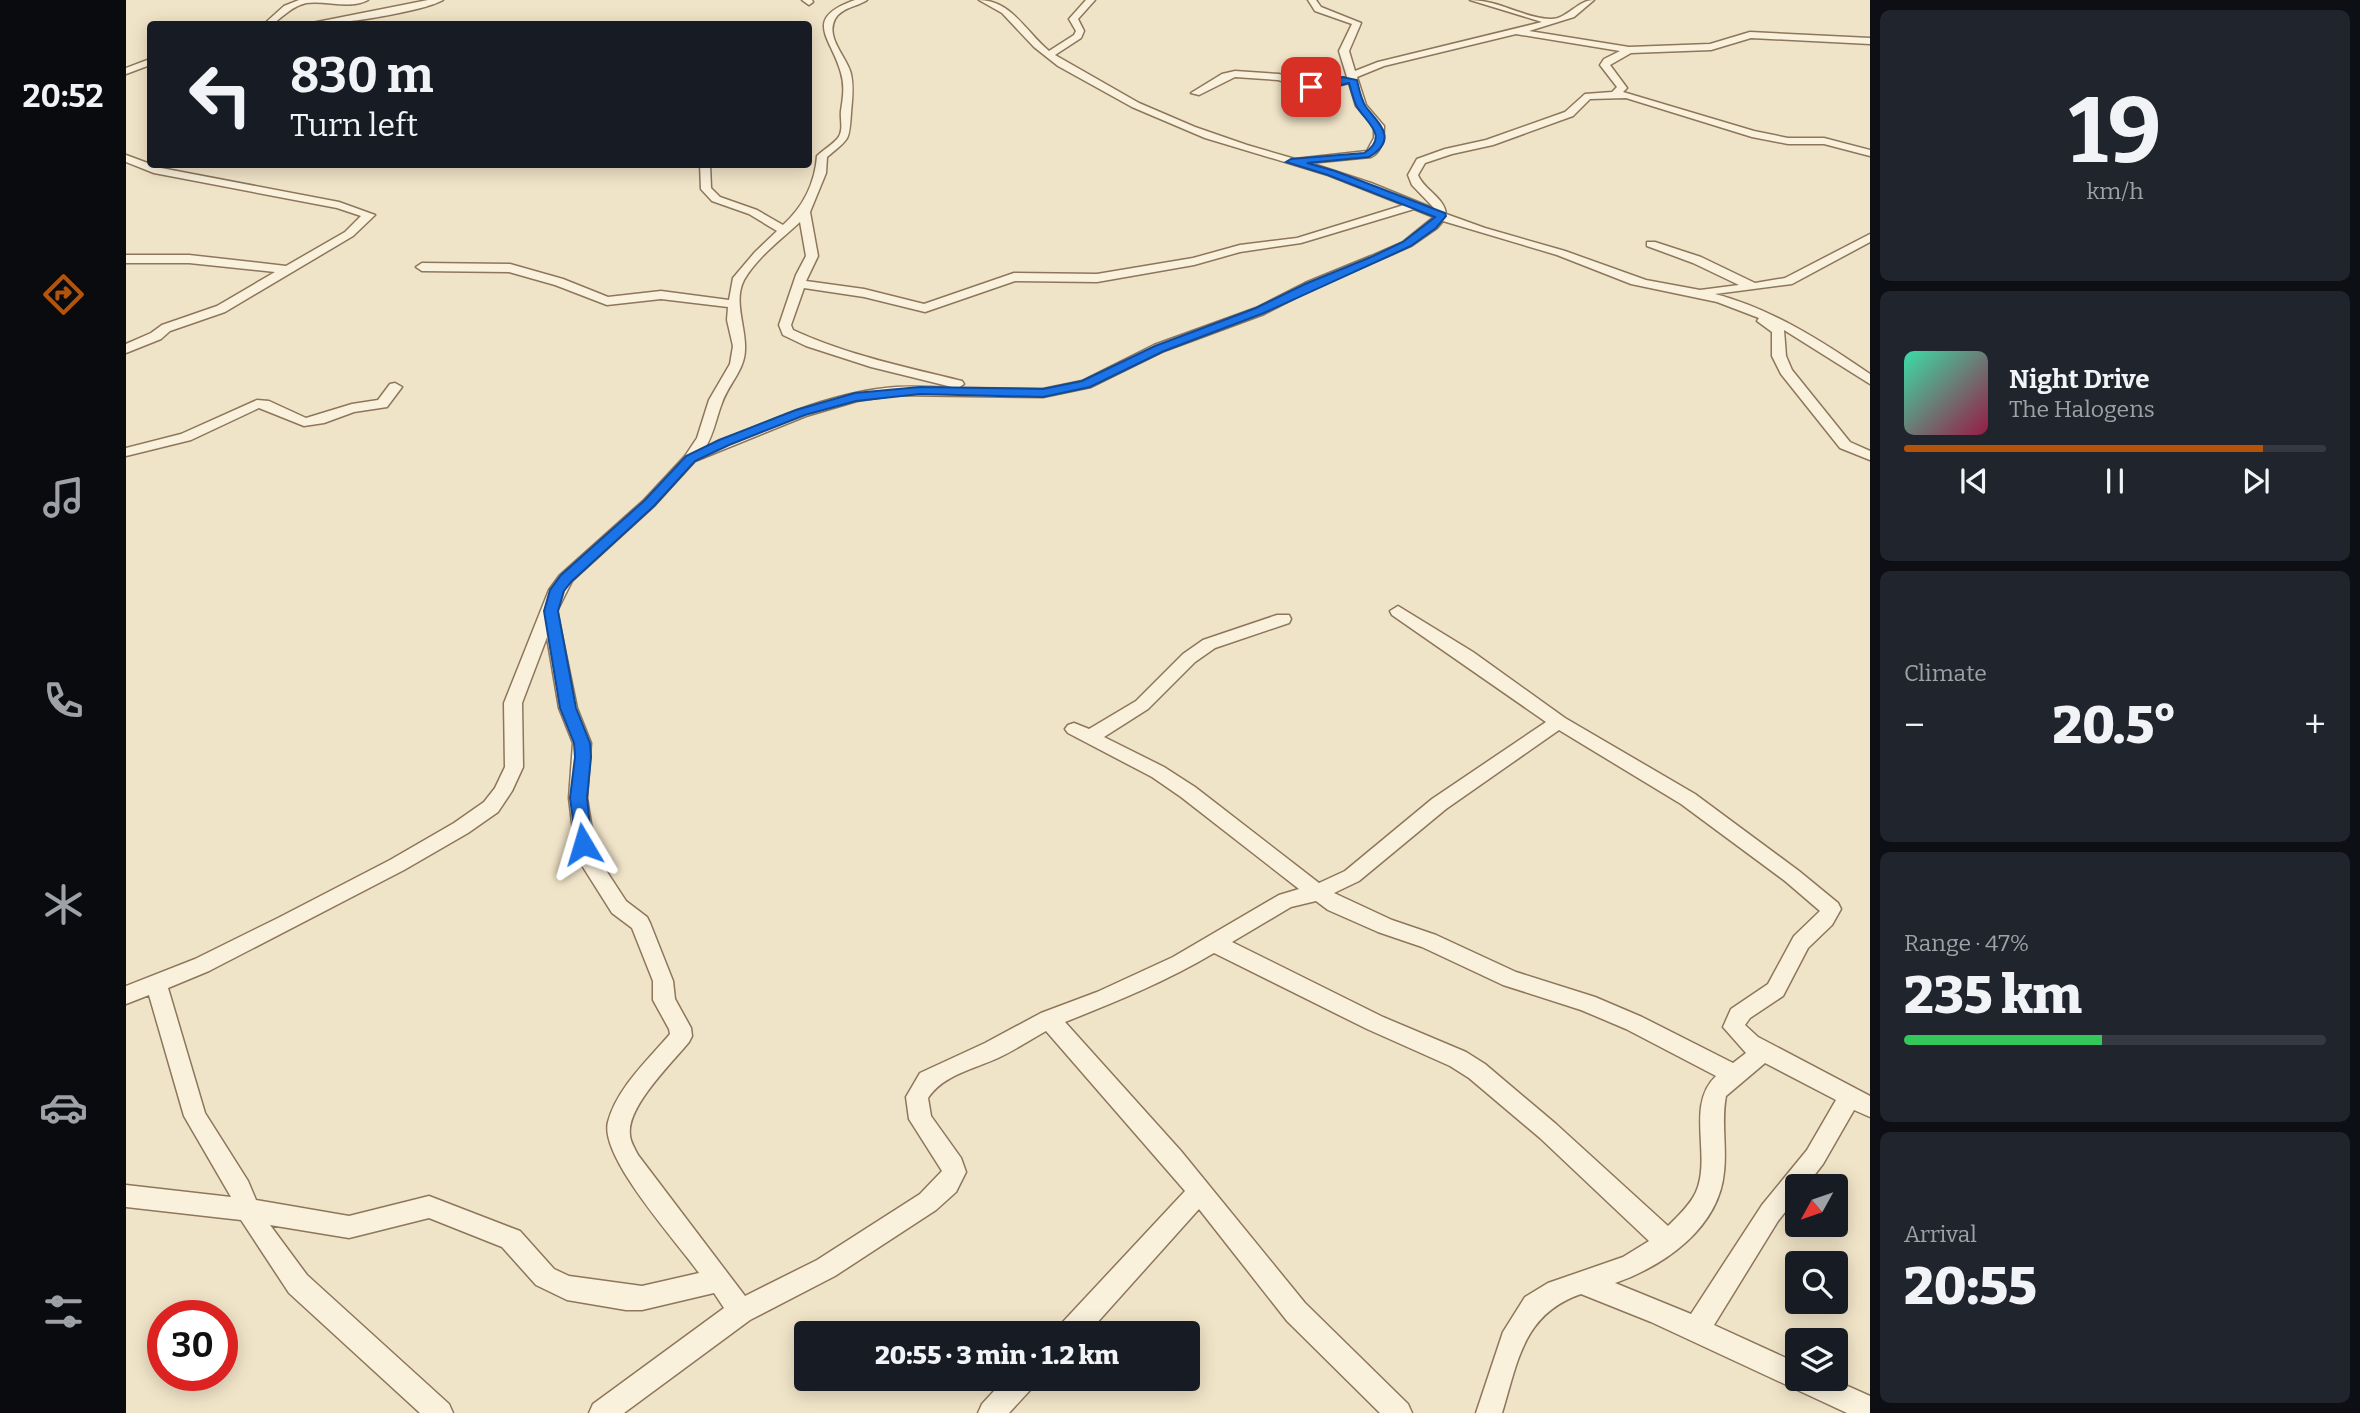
<!DOCTYPE html>
<meta charset="utf-8">
<style>
body{margin:0;font-family:Bitter,serif;background:#20242c;color:#f1f3f6;height:100vh;display:flex;flex-direction:column;font-size:26px;white-space:nowrap}
*{box-sizing:border-box;margin:0}
p{font-size:23px;color:#9ea1a6}
.icon{flex:none;width:38px;height:38px;fill:none;stroke:currentColor;stroke-width:2;stroke-linecap:round;stroke-linejoin:round}
.map{position:relative;flex:1;overflow:hidden}
.side{display:flex;flex-direction:column;gap:10px;padding:10px;background:#0d0f14;width:490px}
.side>*{flex:none}
.guide{position:absolute;left:21px;top:21px;width:665px;height:147px;border-radius:7px;box-shadow:0 4px 18px #0003;background:#171b24;color:#f1f3f6;overflow:hidden}
.needle{width:46px;rotate:230deg}
.tools{position:absolute;left:1659px;top:1174px;display:grid;gap:14px}
.tools a{display:grid;place-items:center;width:63px;height:63px;border-radius:7px;background:#171b24;box-shadow:0 4px 18px #0003;font-size:35px}
.speed{position:absolute;left:21px;top:1300px;display:flex;gap:14px;font-size:35px;font-weight:700;text-align:center}
.speed>*{display:grid;place-content:center;width:91px;height:91px;border-radius:50%;background:#171b24;box-shadow:0 4px 18px #0003;line-height:1}
.speed .limit{border:10px solid #d22;background:#fff;color:#111}
.pin{position:absolute;display:grid;place-items:center;width:60px;height:60px;color:#fff;margin:-30px;border-radius:14px;box-shadow:0 4px 10px #0006}
.me{position:absolute;width:77px;margin:-38px;rotate:353deg;stroke-linejoin:round;filter:drop-shadow(0 0 5px #0008)}
.turn{display:flex;align-items:center;gap:24px;height:147px;padding:0 28px;font-size:32px}
.turn .icon{width:91px;height:91px;stroke-width:2.5}
.turn b{display:block;font-size:49px;line-height:60px}
.big{font-size:52px;font-weight:800;line-height:1.1}
.side .widget{flex:1;display:flex;flex-direction:column;justify-content:center;gap:10px;min-width:0;padding:0 24px;border-radius:10px;background:#20242c}
.side .dial{align-items:center;gap:0}
.dial b{font-size:91px;line-height:1}
.song{display:flex;align-items:center;gap:21px}
.cover{width:84px;height:84px;border-radius:10px;background:linear-gradient(135deg,hsl(160 70% 55%),hsl(340 70% 35%))}
.played{height:7px;border-radius:4px;background:linear-gradient(90deg,#b45309 85%,#363941 85%)}
.keys{display:flex;justify-content:space-around;direction:ltr}
.heat{display:flex;justify-content:space-between;align-items:center;font-size:38px;direction:ltr}
.charge{height:10px;border-radius:5px;background:linear-gradient(90deg,#34c759 47%,#363941 0)}
.trip{position:absolute;left:668px;top:1321px;width:406px;height:70px;border-radius:7px;background:#171b24;box-shadow:0 4px 18px #0003;font-weight:800;line-height:70px;text-align:center}
main{display:flex;flex:1;min-height:0}
.tab-bar{display:flex;flex-direction:column;width:126px;justify-content:space-around;align-items:center;background:#090b0e;color:#9ea1a6}
.tab-bar .icon{width:49px;height:49px}
.tab-bar .current{color:#b45309}
.tab-bar b{font-size:32px;color:#f1f3f6}
.map>svg:first-child{display:block}
.lines{fill:none;stroke-linecap:round;stroke-linejoin:round}
.minor-casing{stroke:#8d765c;stroke-width:3}
.minor{fill:#faf1dc;fill-rule:evenodd}
.route{fill:#1a73e8;stroke:#114b97;stroke-width:2}
</style>
<main>
<nav class="tab-bar">
<b>20:52</b>
<svg class="icon current" aria-label="directions" viewBox="0 0 24 24"><path d="M12 3l9 9-9 9-9-9zM9 14v-3h6M13 9l2 2-2 2"/></svg>
<svg class="icon" aria-label="music" viewBox="0 0 24 24"><path d="M9 18V5l10-2v13"/><circle cx="6" cy="18" r="3"/><circle cx="16" cy="16" r="3"/></svg>
<svg class="icon" aria-label="phone" viewBox="0 0 24 24"><path d="M5 4h4l2 5-3 2q2 4 5 5l2-3 5 2v4C11 20 4 13 5 4z"/></svg>
<svg class="icon" aria-label="climate" viewBox="0 0 24 24"><path d="M12 3v18M4 7l16 10M4 17L20 7"/></svg>
<svg class="icon" aria-label="car" viewBox="0 0 24 24"><path d="M5 17H2v-5l4-1 3-4h7l3 4 3 1v5h-3M9 17h6M6 11h13"/><circle cx="7" cy="17" r="2"/><circle cx="17" cy="17" r="2"/></svg>
<svg class="icon" aria-label="filters" viewBox="0 0 24 24"><path d="M4 7h16M4 17h16"/><circle cx="9" cy="7" r="2"/><circle cx="15" cy="17" r="2"/></svg>
</nav>
<div class="map">
<svg width="1744" height="1413" viewBox="0 0 1744 1413">
<rect width="100%" height="100%" fill="#f0e4c8"/>
<g class="lines">
<defs>
<g id="minor">
<path d="M173,0h69c-18,10 -42,0 -62,3 -13,3 -23,13 -33,21h-9l20,-18z"/>
<path d="M302,0h15c-21,12 -111,26 -136,24z"/>
<polygon points="676,0 686,0 687,2 683,5"/>
<path d="M729,0h12c-10,7 -25,7 -32,19 -10,19 12,38 16,55 3,14 1,25 0,39 -2,28 -1,25 -24,44l-1,16 -16,39 8,44 -12,25 58,8 60,15 90,-31 83,1 96,-16 47,-13 57,-7 107,-33 -76,-30 -123,-37 -73,-31 -74,-41 -24,-19 -32,-34 -23,-13c32,0 47,32 70,51l25,-16 2,-4 -7,-12 17,-19h9l-17,19 6,12 -3,7 -26,17 84,48 56,24 52,18 48,14 72,-8 7,-13v-12l-18,-20 -7,-23 -32,8 -39,-11 -43,-3 -36,18 -8,-2 31,-19 13,-3 44,3 38,11 30,-8 -8,-26 13,-27 -37,-13 -7,-11h8l5,7 40,16 -12,28 6,20 23,-9 164,-40 -72,-22c28,0 54,18 80,19 17,1 27,-19 44,-19l-20,17 -45,14 100,16 81,-3 40,-12 120,6v6l-119,-6 -40,12 -80,3 -21,12 17,23 -4,4 131,39 34,7h36l46,12v6l-46,-12h-36l-36,-7 -126,-39 -36,1 -17,17 -80,29 -41,9 -27,9 -7,12c6,15 26,22 28,39l39,14 80,23 81,29 54,10 39,-5 -46,-22 -46,-17v-4h8l46,15 54,26 30,-5 85,-44v8l-78,42 -77,10c57,15 107,47 155,80v10l-86,-54 2,26 6,14 58,72 20,9v9l-30,-12 -59,-74 -9,-18v-24l-15,-11 2,-3 -42,-16 -86,-18 -74,-29 -114,-34 -6,7 -26,18 -98,43 -49,25 -100,37 -73,36 -48,10 -146,-2 -40,6 -51,15 -111,45 -41,45 -82,75 -15,30 20,97 14,35 -4,55 9,57 30,46 21,16 3,6 23,58 2,18 16,29 1,8 -3,6c-17,21 -63,65 -59,93 0,6 5,14 8,20l107,141 72,-36 103,-66 22,-23 -33,-52 -3,-22 14,-24 65,-30 56,-30 56,-21 76,-35 106,-62 20,-6 -118,-92 -29,-20 -84,-44 -3,-4 3,-4 6,-2 15,6 47,-28 47,-47 20,-14 74,-25h12l2,4 -2,4 -74,25 -20,14 -47,47 -44,28 60,30 31,20 124,96 26,-12 87,-72 114,-77 -154,-107 -2,-4 8,-5 75,46 92,66 130,76 104,77 39,32 3,6 -9,16 -24,23 -25,48 -33,22 -5,7 13,12 112,59v21l-16,-7 -31,54 -17,22h-9v11l-19,24 -64,104 83,38v16h35l38,17v17h-23l-196,-91 -70,-28c-58,20 -63,67 -79,119h-26l27,-81 22,-35 23,-14 75,-26 26,-16 -109,-103 -71,-60 -19,-12 -83,-37 -153,-76c-47,28 -98,49 -149,69l116,129 124,152 103,101 4,9h-32l-93,-92 -88,-112 -112,125h-31l4,-9 125,-134 -139,-160c-16,9 -31,19 -48,27 -24,11 -55,17 -70,40l3,18 30,42 5,14 -10,20 -20,18 -101,66 -85,44 -126,93h-35l4,-9 131,-96 -10,-15 -72,17h-16l-59,-10 -31,-15 -34,-38 -73,-29 -80,20 -79,-13 37,50 142,129 4,9h-33l-131,-120 -48,-73 -115,-13v-22l105,12 -47,-81 -35,-121 -23,9v-18l69,-27 83,-41 112,-58 64,-37 30,-21 11,-14 10,-21 -1,-64 45,-113 11,-15 84,-75 41,-44 12,-18 12,-38 21,-36 3,-18 -6,-26 1,-13 -67,-8 -54,6 -52,-20 -46,-13 -87,-1 -6,-4 6,-4 88,1 53,15 45,18 53,-6 68,9 4,-22 22,-26 22,-21 -28,-17 -37,-13 -11,-12 -1,-25h10l1,24 9,9 37,13 26,15c20,-18 32,-42 34,-69 6,-6 15,-11 21,-18 6,-8 2,-18 3,-27 2,-13 4,-25 0,-38 -9,-35 -40,-54 14,-73zM1390,34l104,17 -16,8 -4,6 17,22 -5,5 -27,2 -20,18 -79,28 -41,9 -28,10 -9,16 4,10 23,24 -64,-26 -61,-20 61,-6c11,-5 13,-20 13,-31l-18,-21 -9,-28 27,-11zM1288,209l20,8 -31,25 -32,14 -66,27 -49,25 -102,37 -72,36 -39,8 -85,-1 6,-4 -2,-3c-57,-14 -115,-26 -169,-51l-2,-5 13,-37 60,9 61,15 90,-31 82,1 97,-17 46,-13 61,-9zM674,222l6,34 -10,19 -17,50 4,10 23,11 65,21 85,21c-20,-1 -40,-2 -60,-1 -67,5 -130,35 -191,61 9,-14 11,-30 17,-45 7,-20 23,-33 23,-54 1,-22 -12,-48 -1,-69 13,-23 38,-41 56,-58zM421,637l12,71 14,35 -4,55 7,58 36,57 20,15 21,53v19l16,29 1,5c-22,26 -53,54 -62,88 -9,35 69,120 91,151l-57,13 -73,-10 -15,-7 -34,-38 -91,-35 -80,20 -93,-16 -8,-19 -43,-68 -37,-125 41,-17 195,-101 64,-37 30,-21 14,-21 11,-24 -1,-64zM1433,730l122,74 104,77 35,30 -26,25 -26,48 -37,25 -8,18 23,26 -13,10 -91,-46 -47,-20 -79,-25 -80,-37 -44,-15 -58,-27 25,-12 87,-72zM1190,901l12,9 50,22 44,15 81,38 78,25 45,19 90,47c-31,29 -4,80 -20,116 -6,13 -18,24 -28,34l-112,-102 -71,-60 -19,-12 -83,-35 -151,-75 59,-35zM1639,1063l71,37 -29,50 -45,55 -71,109 -76,-31c49,-17 104,-55 109,-111 3,-25 -3,-51 2,-76z"/>
<polygon points="24,59 24,65 0,74 0,68"/>
<polygon points="0,155 35,168 213,202 249,215 227,236 99,312 44,331 35,339 0,353 0,344 25,333 36,325 91,306 149,272 63,263 0,263 0,255 63,255 160,266 219,232 235,216 211,208 28,173 0,162"/>
<polygon points="269,383 276,387 261,407 228,412 198,423 178,426 133,408 65,440 0,456 0,448 55,434 131,400 143,401 180,418 226,404 252,400 264,384"/>
<polygon points="879,1379 910,1379 906,1388 883,1413 852,1413 856,1404"/>
</g>
</defs>
<use href="#minor" class="minor-casing"/>
<use href="#minor" class="minor"/>
</g>
<path class="route" d="M1216,77l15,3c2,9 4,20 9,27 13,17 33,32 3,50l-62,6 28,8 110,42 1,3 -10,12 -25,18 -147,67 -100,38 -74,36 -47,10 -123,-3 -64,7 -51,14 -76,30 -34,16 -41,45 -83,76 -7,9 -6,20 18,97 14,35 1,14 -4,41 5,46 -3,5h-12l-7,-51 5,-41 -1,-14 -14,-35 -16,-97 6,-21 11,-15 84,-75 41,-44 33,-16 77,-30 59,-17 65,-6 123,2 39,-8 73,-35 101,-38 49,-24 66,-27 32,-15 32,-25 -107,-42 -42,-13 5,-3 73,-6c27,-17 0,-32 -8,-48 -3,-7 -5,-15 -7,-22l-27,7 -15,-3z"/>
</svg>
<div class="tools">
<a><svg class="needle" viewBox="-14 -14 28 28"><path d="M0-13l5 13h-10z" fill="#e53935"/><path d="M0 13l5-13h-10z" fill="#9ea1a6"/></svg></a>
<a><svg class="icon" aria-label="search" viewBox="0 0 24 24"><circle cx="10" cy="10" r="6"/><path d="M15 15l6 6"/></svg></a>
<a><svg class="icon" aria-label="layers" viewBox="0 0 24 24"><path d="M12 4l9 5-9 5-9-5zM3 14l9 5 9-5"/></svg></a>
</div>
<div class="speed"><div class="limit">30</div></div>
<div class="pin" style="left:1185px;top:87px;background:#d93025"><svg class="icon" aria-label="arrive" viewBox="0 0 24 24"><path d="M6 21V4h12l-3 4 3 4H6"/></svg></div>
<svg class="me" style="left:457px;top:844px" viewBox="-20 -20 40 40"><path d="M0-17L14 15 0 8-14 15z" fill="#1a73e8" stroke="#fff" stroke-width="4"/></svg>
<div class="trip">20:55 · 3 min · 1.2 km</div>
<div class="guide">
<div class="turn"><svg class="icon" aria-label="left" viewBox="0 0 24 24"><path d="M17 20v-9H6M10 6l-5 5 5 5"/></svg><div><b>830 m</b>Turn left</div></div>
</div>
</div>
<section class="side">
<div class="widget dial"><b>19</b><p>km/h</p></div>
<div class="widget">
<div class="song"><i class="cover"></i><div><b>Night Drive</b><p>The Halogens</p></div></div>
<div class="played"></div>
<div class="keys"><svg class="icon" aria-label="previous" viewBox="0 0 24 24"><path d="M18 5L8 12l10 7zM5 5v14"/></svg><svg class="icon" aria-label="pause" viewBox="0 0 24 24"><path d="M8 5v14M16 5v14"/></svg><svg class="icon" aria-label="next" viewBox="0 0 24 24"><path d="M6 5l10 7-10 7zM19 5v14"/></svg></div>
</div>
<div class="widget"><p>Climate</p>
<div class="heat"><a>−</a><b class="big">20.5°</b><a>+</a></div>
</div>
<div class="widget"><p>Range · 47%</p><b class="big">235 km</b><div class="charge"></div></div>
<div class="widget"><p>Arrival</p><b class="big">20:55</b></div>
</section>
</main>
